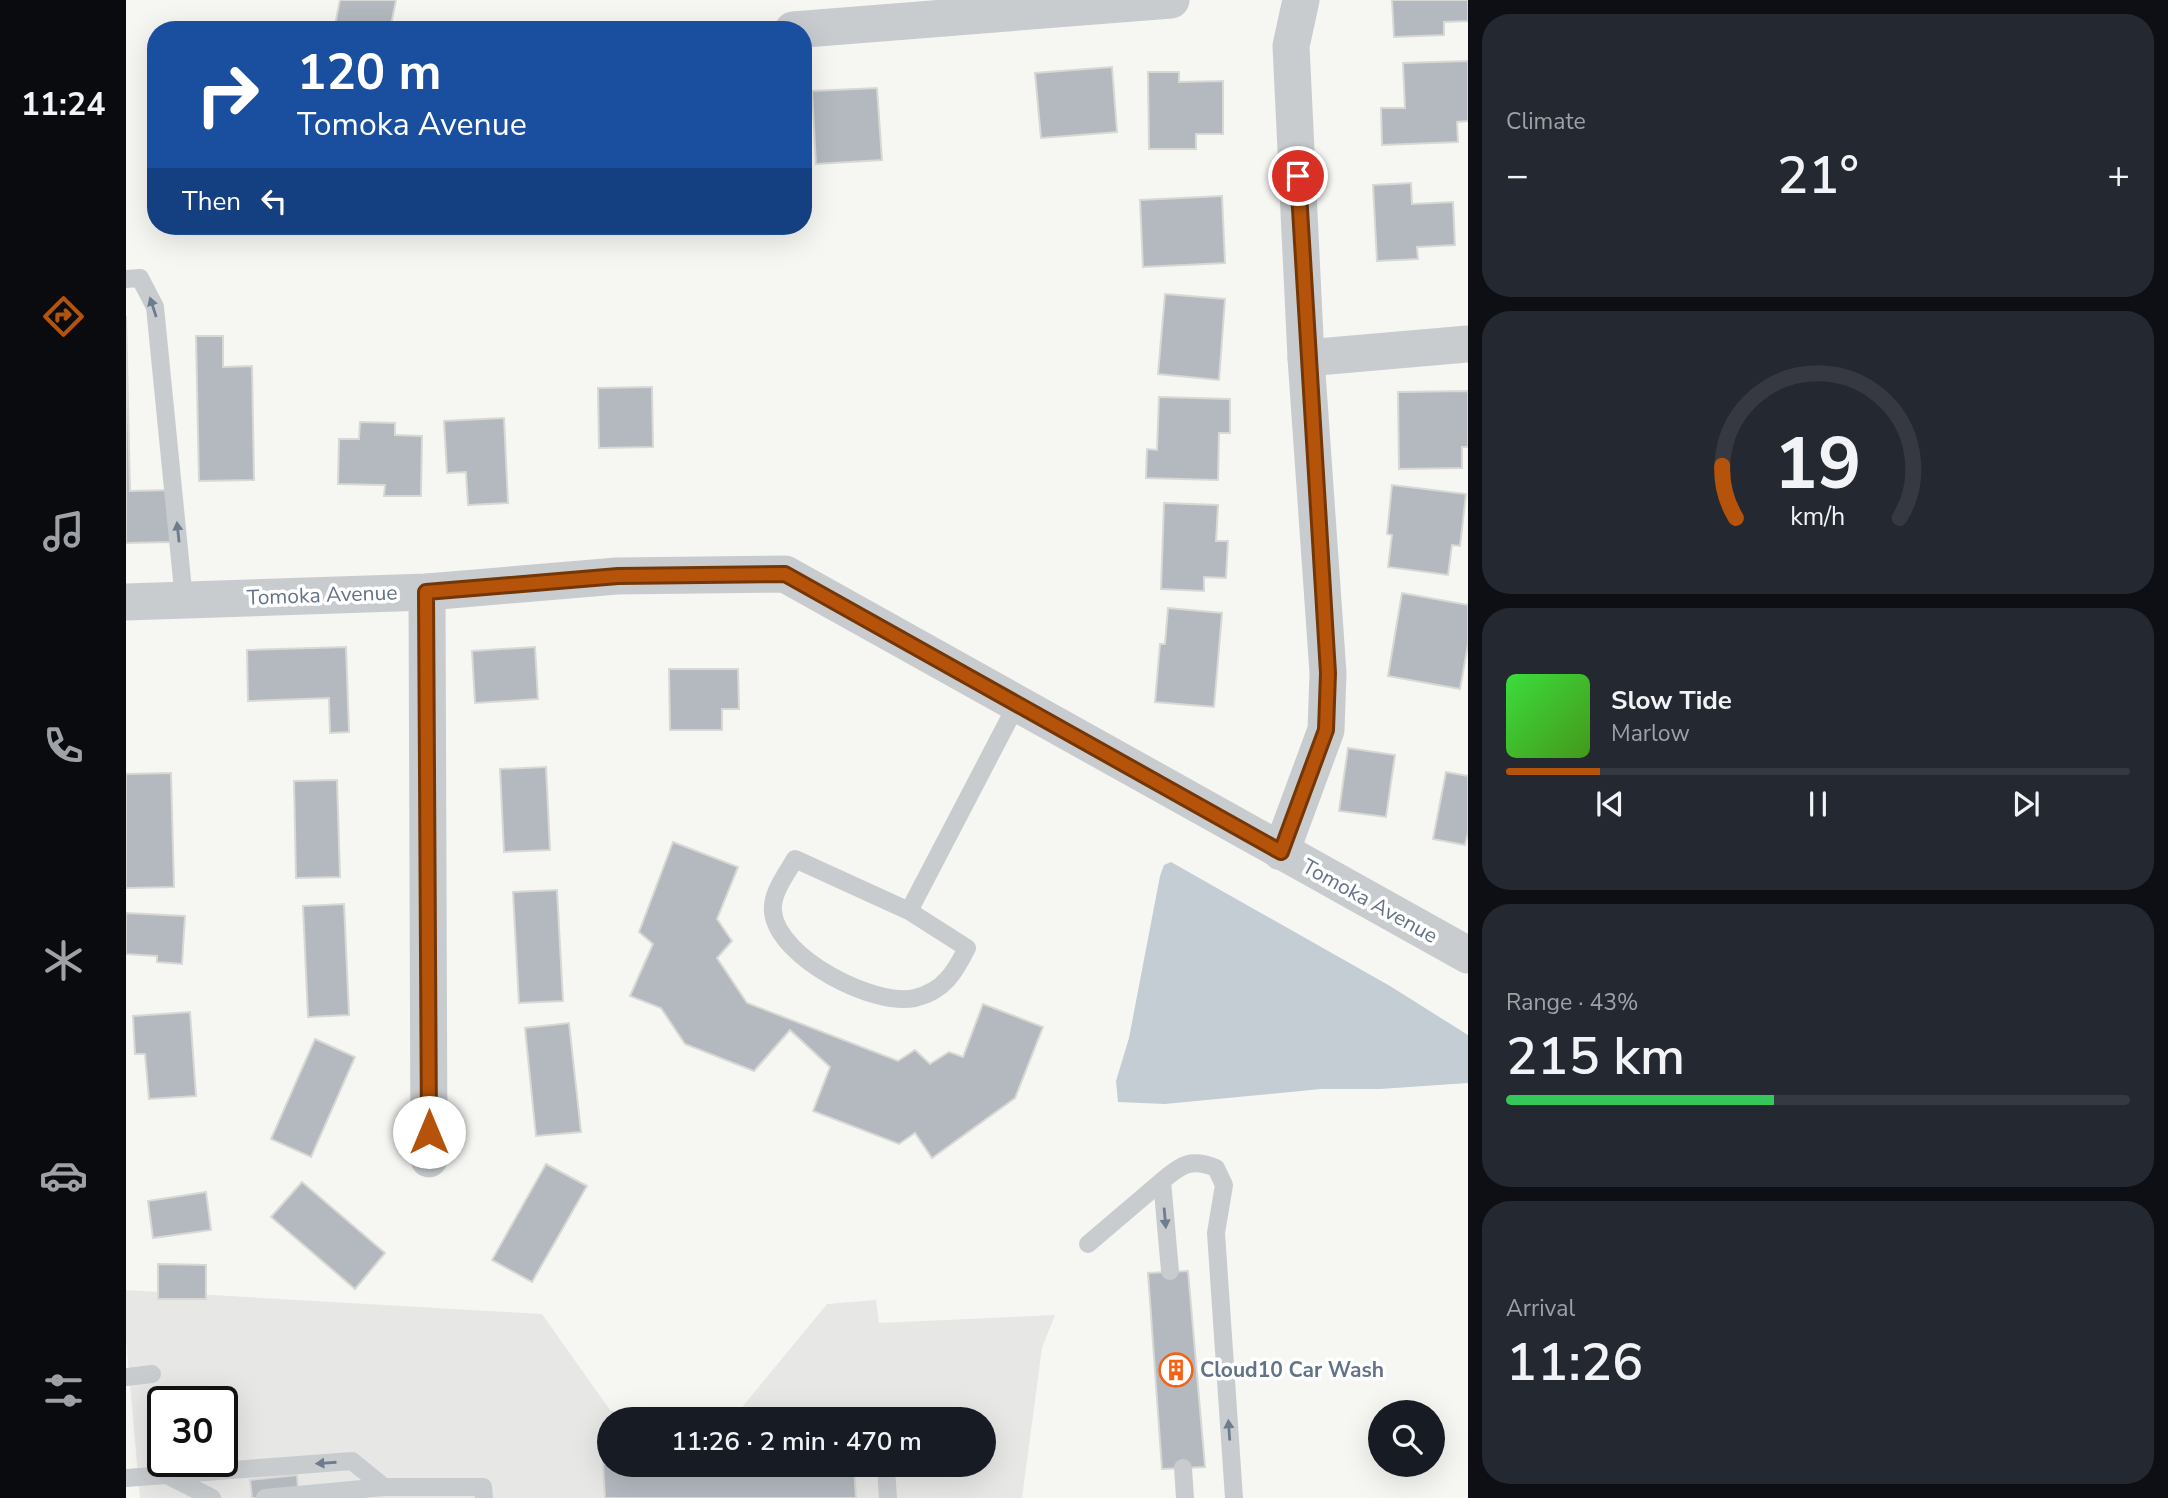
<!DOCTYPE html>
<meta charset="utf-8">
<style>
body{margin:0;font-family:"Nunito Sans",sans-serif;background:#242831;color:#f1f3f6;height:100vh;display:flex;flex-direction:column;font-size:26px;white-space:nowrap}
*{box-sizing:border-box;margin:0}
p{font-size:23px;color:#9ea1a6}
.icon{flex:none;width:38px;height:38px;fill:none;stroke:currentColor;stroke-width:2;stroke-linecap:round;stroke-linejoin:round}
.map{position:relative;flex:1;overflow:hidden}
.sheet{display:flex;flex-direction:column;gap:14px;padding:14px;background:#0d0f14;width:700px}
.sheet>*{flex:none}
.banner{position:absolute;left:21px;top:21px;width:665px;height:214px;border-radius:28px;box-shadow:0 7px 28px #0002;background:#1a4fa0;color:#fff;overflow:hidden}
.fabs{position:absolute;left:1242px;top:1400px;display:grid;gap:14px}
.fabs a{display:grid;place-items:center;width:77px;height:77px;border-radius:50%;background:#171b24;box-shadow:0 7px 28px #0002;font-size:35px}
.speed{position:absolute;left:21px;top:1386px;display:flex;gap:14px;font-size:35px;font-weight:700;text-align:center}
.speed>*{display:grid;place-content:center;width:91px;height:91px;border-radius:50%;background:#171b24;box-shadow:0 7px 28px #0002;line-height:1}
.speed .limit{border:4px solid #111;border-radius:10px;background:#fff;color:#111}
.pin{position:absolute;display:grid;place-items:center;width:60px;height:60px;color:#fff;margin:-30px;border:4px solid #fff;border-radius:50%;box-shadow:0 2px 7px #0007}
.me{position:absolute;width:77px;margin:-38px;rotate:0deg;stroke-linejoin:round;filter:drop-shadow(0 0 5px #0008)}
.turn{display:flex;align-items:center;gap:24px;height:147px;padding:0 35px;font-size:32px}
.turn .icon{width:91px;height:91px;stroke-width:2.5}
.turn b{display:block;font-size:49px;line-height:60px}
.then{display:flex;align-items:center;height:66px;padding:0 35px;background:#0003;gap:14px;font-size:26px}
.big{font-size:52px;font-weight:600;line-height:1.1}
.sheet .tile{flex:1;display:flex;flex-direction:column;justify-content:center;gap:10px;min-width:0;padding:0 24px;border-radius:28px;background:#242831}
.sheet .dial{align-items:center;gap:0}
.dial svg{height:182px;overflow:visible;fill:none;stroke:#363941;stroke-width:7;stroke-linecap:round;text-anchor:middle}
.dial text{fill:#f1f3f6;stroke:none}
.song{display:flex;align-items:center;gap:21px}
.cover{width:84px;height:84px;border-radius:10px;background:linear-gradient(135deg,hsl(120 70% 55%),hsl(100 70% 35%))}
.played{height:7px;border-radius:4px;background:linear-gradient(90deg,#b45309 15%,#363941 15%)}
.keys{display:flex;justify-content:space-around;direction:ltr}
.heat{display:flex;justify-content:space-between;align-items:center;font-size:38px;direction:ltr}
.charge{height:10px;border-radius:5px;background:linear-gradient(90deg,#34c759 43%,#363941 0)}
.trip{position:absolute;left:471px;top:1407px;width:399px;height:70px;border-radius:35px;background:#171b24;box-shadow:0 7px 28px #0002;font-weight:600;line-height:70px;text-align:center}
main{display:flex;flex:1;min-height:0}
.tabs{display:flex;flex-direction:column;width:126px;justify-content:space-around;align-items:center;background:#090b0e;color:#9ea1a6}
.tabs .icon{width:49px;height:49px}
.tabs .on{color:#b45309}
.tabs b{font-size:32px;color:#f1f3f6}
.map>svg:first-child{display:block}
.built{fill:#e7e8e6;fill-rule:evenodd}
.water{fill:#c4cdd3}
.building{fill:#b3b9bf;stroke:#d8d8d5;stroke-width:2}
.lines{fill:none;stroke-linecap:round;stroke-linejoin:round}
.service{stroke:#c9cccf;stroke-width:18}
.minor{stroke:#c9cccf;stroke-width:37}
.oneway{fill:#6d7c8e}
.route-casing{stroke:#753606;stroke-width:18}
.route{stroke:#b45309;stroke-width:12}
.labels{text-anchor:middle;stroke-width:7;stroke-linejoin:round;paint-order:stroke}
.street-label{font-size:21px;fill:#637387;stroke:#fff}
.poi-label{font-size:21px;font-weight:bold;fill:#637387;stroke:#fff;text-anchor:start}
</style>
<main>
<nav class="tabs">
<b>11:24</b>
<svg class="icon on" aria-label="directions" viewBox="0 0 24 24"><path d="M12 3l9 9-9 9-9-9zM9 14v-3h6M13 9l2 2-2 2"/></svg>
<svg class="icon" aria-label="music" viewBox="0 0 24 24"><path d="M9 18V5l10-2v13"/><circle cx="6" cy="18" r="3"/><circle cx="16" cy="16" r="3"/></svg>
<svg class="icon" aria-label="phone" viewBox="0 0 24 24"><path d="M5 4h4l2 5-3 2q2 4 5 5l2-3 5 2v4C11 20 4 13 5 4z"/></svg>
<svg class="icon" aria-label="climate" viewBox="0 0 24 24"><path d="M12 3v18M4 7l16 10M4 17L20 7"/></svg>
<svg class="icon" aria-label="car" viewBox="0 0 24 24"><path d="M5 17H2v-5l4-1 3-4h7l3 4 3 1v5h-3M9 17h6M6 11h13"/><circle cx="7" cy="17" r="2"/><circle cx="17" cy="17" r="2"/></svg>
<svg class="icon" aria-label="filters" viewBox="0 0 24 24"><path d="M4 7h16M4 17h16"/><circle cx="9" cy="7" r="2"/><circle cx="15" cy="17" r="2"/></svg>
</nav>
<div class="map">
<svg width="1342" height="1498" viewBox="0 0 1342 1498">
<rect width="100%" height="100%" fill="#f6f7f3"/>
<path class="built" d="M0,1290l416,24 68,96 22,9h-23v46h375v-46h-260l10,-2 93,-113 49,-4 3,23 176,-8 -13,33 -20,150h-882l-14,-159zM37,1402h59v59h-59z"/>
<polygon class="water" points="1045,862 1264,986 1342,1035 1342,1083 1254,1089 1195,1089 1039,1104 992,1102 990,1081 1003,1038 1034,876 1038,865"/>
<g class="building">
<polygon points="214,0 270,0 264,30 208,30"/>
<polygon points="1266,0 1342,0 1342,21 1318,22 1318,35 1268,37"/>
<polygon points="1342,61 1342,121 1331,122 1332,142 1256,145 1255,108 1279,108 1277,63"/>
<polygon points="986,67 991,132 915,138 909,73"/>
<polygon points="1022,72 1053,72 1053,82 1097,81 1097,134 1070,134 1070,149 1023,149"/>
<polygon points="751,88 756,160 690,164 686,91"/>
<polygon points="1285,183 1286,204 1327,202 1329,245 1291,247 1292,259 1251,261 1247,185"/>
<polygon points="1096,196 1099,263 1017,267 1014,200"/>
<polygon points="1039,294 1099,299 1093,380 1032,374"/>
<polygon points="0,316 4,491 45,490 45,542 0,543"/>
<polygon points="70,336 97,336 97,367 126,366 128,480 73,481"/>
<polygon points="526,387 527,447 473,448 472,388"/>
<polygon points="1342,391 1342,447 1336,447 1336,468 1273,469 1272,392"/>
<polygon points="1033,397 1104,399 1104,433 1093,433 1092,480 1020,478 1021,449 1031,450"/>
<polygon points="378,418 382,503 342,505 340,472 321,473 318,421"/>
<polygon points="234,422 269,423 269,435 296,436 295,496 258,496 259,485 212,484 213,439 233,439"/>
<polygon points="1266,485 1340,494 1334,546 1326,545 1322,575 1262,567 1266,535 1261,534"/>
<polygon points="1038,503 1092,505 1090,541 1102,541 1100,578 1078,577 1078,591 1035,589"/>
<polygon points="1276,593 1342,605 1342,644 1334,689 1262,676"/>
<polygon points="1042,608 1096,613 1088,707 1029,702 1034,644 1039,644"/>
<polygon points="220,647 223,732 204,733 203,698 122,701 121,650"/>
<polygon points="409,647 412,699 349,703 346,651"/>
<polygon points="543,669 612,669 613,709 596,709 596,730 544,730"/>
<polygon points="1222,748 1269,755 1260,817 1213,811"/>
<polygon points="420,767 424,850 378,852 374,769"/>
<polygon points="1320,772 1342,776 1342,833 1339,845 1307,839"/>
<polygon points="45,773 48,887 0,888 0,774"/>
<polygon points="211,780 214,877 170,878 168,781"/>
<polygon points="547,842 612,867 591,919 606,941 591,958 621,1003 772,1061 789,1050 804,1064 823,1052 837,1057 857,1004 917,1027 889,1098 806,1158 789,1133 773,1144 687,1111 704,1067 664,1030 628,1071 559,1044 535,1008 504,996 527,944 513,932"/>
<polygon points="431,890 437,1001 393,1003 387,892"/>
<polygon points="218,904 223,1015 182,1017 177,906"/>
<polygon points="0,913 59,916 56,964 31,962 31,956 0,954"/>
<polygon points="64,1012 70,1096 23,1099 19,1054 9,1054 7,1016"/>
<polygon points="443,1023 455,1132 410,1136 399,1028"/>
<polygon points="189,1039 229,1057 185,1157 145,1139"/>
<polygon points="420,1164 461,1186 406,1282 366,1260"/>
<polygon points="176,1182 259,1253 229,1289 145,1217"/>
<polygon points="80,1192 85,1230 27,1238 22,1201"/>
<polygon points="32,1264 80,1265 80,1299 32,1299"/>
<polygon points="1062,1271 1079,1467 1036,1469 1022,1273"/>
<polygon points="483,1463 728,1465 730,1498 479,1498 477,1464"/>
<polygon points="171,1475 173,1498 126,1498 124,1480"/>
</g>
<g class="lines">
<g class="service">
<polyline points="0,279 14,278 29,307 58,600"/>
<path d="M783,911l-114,-52c-9,16 -24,34 -22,53 5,46 101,95 142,86 29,-7 40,-26 52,-50l-58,-37 108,-207"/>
<polyline points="962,1244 1036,1181"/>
<path d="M1044,1271l-8,-90c20,-17 29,-23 54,-13l8,17 -8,48 18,265"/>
<polyline points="0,1377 26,1374"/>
<polyline points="760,1468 762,1498"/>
<polyline points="1057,1468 1059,1498"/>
<polyline points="39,1474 86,1498"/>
<polyline points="0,1478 226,1461 258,1487 357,1487 358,1498"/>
<polyline points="139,1498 258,1487"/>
</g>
<g class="minor">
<polyline points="667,30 1045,0"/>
<polyline points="1180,358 1342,344"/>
<polyline points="301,592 303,1159"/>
<polyline points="0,602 301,592 491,576 659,574 1342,955"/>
<polyline points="1155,852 1200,730 1202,673 1180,358 1165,46 1175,0"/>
</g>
</g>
<defs><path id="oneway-solid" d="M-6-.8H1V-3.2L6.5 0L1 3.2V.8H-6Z" transform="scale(1.75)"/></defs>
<g class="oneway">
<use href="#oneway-solid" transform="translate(27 307) rotate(-108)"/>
<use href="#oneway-solid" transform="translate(52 532) rotate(-96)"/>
<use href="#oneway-solid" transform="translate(1039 1218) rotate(85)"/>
<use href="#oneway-solid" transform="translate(1103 1430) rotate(-94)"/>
<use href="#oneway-solid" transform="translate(200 1463) rotate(176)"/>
</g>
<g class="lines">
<defs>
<polyline id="route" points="303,1132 300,592 492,576 659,574 1155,852 1200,730 1202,673 1172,176"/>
</defs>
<use href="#route" class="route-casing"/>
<use href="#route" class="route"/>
</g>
<defs>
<symbol id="building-ring" viewBox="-11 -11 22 22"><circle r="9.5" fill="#fff" stroke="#f36316" stroke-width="1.5"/><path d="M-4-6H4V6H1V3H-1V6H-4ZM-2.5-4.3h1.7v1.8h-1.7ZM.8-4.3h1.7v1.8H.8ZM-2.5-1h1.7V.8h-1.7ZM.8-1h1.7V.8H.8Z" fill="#f36316"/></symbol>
</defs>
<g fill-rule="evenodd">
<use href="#building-ring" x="1031" y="1351" width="38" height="38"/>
</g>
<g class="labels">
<g class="street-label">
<text transform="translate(196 595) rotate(-2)" y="7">Tomoka Avenue</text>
<text transform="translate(1244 901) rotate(29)" y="7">Tomoka Avenue</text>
</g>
<g class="poi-label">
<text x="1074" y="1377">Cloud10 Car Wash</text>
</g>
</g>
</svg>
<div class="fabs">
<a><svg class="icon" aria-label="search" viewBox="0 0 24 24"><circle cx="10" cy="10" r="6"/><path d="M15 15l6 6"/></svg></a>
</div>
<div class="speed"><div class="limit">30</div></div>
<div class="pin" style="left:1172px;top:176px;background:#d93025"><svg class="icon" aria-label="arrive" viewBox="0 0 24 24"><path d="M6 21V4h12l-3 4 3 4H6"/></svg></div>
<svg class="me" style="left:303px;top:1132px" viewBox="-20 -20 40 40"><circle r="19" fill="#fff"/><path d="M0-13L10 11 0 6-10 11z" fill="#b45309"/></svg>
<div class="trip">11:26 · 2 min · 470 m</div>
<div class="banner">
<div class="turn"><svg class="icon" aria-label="right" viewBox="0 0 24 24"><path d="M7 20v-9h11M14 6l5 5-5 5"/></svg><div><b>120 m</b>Tomoka Avenue</div></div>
<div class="then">Then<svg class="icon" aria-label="left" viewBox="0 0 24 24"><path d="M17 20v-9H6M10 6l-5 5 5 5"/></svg></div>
</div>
</div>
<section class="sheet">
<div class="tile"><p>Climate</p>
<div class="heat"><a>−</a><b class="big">21°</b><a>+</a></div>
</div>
<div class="tile dial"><svg viewBox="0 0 100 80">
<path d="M14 69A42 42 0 1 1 86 69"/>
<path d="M14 69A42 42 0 0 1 8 46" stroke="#b45309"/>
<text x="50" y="56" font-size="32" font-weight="700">19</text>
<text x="50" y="72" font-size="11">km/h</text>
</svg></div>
<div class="tile">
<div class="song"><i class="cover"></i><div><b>Slow Tide</b><p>Marlow</p></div></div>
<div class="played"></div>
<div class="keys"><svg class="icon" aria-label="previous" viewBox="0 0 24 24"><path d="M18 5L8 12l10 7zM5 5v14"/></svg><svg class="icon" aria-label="pause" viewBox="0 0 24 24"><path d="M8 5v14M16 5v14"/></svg><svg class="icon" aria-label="next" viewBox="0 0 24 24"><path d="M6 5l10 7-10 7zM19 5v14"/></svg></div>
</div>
<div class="tile"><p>Range · 43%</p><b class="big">215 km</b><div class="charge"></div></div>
<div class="tile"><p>Arrival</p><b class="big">11:26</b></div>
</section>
</main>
